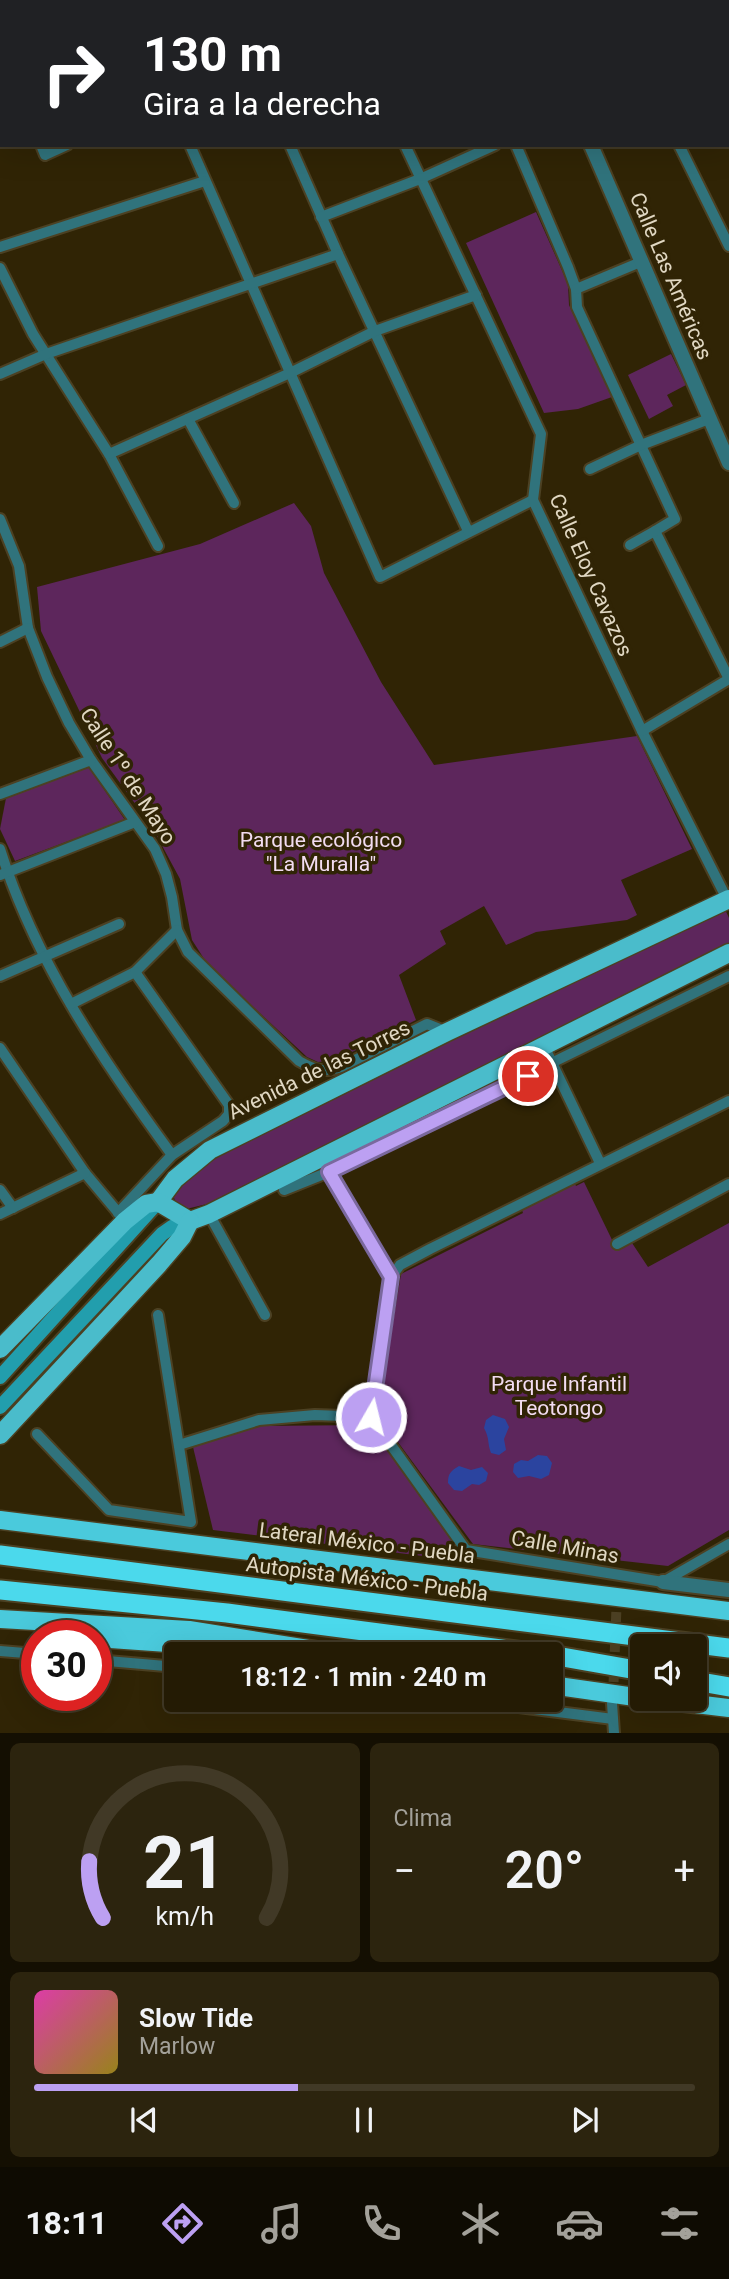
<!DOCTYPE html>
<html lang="es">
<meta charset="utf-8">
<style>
body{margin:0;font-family:Roboto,sans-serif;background:#2c240e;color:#f1f3f6;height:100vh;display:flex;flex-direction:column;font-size:26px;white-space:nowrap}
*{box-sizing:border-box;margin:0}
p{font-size:23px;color:#a3a19a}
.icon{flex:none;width:38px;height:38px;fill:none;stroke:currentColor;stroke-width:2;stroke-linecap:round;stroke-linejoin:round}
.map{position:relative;height:1733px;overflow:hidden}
.drawer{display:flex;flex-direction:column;gap:10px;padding:10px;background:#140f02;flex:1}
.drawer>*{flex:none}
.hud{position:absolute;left:0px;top:0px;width:730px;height:147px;box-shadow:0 7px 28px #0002,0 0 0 2px #413926;background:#202124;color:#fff;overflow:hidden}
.buttons{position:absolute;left:630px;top:1634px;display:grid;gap:14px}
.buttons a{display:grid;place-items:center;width:77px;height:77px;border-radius:7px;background:#241b04;box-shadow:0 7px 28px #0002,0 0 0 2px #413926;font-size:35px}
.speed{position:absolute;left:21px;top:1620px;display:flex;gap:14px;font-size:35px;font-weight:700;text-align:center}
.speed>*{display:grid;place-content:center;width:91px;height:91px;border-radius:50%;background:#241b04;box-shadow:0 7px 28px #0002,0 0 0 2px #413926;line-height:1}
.speed .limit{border:10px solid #d22;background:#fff;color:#111}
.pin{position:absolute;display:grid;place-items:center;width:60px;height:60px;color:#fff;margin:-30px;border:4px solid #fff;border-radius:50%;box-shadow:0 2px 7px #0007}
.me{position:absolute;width:77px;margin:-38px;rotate:8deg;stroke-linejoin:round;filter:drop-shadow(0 0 5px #0008)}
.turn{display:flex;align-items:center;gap:24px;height:147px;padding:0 28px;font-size:32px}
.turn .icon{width:91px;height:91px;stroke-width:2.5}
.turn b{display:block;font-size:49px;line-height:60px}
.big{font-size:52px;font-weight:600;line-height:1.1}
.drawer .widget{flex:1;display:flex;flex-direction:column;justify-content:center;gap:10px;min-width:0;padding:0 24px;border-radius:10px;background:#2c240e}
.drawer .dial{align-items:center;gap:0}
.dial svg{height:182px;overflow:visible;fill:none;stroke:#413926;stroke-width:7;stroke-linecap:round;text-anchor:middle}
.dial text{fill:#f1f3f6;stroke:none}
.song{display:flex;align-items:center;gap:21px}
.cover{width:84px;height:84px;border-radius:10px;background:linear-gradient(135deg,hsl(320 70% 55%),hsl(50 70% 35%))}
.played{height:7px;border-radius:4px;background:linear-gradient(90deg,#bca0f2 40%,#413926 40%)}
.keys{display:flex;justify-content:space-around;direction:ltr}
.heat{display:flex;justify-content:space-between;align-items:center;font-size:38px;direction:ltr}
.drawer .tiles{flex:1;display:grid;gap:10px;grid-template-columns:1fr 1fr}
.widget:last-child{grid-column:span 2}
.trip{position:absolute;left:164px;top:1642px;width:399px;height:70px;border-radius:7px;background:#241b04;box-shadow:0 7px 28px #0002,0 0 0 2px #413926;font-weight:600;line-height:70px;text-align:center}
.menu{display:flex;height:112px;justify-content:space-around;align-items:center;background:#0e0b02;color:#a3a19a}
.menu .icon{width:49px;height:49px}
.menu .selected{color:#bca0f2}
.menu b{font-size:32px;color:#f1f3f6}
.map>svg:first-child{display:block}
.green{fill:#5d265c}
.water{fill:#2b449f}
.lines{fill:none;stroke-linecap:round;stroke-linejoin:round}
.minor-tunnel{stroke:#4b3f22;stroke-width:10;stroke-dasharray:10 5;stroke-linecap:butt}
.minor-casing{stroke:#4c4123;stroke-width:14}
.tertiary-casing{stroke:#4c4123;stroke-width:18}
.secondary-casing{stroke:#4c4123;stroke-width:18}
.primary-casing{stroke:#4c4123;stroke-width:21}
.trunk-casing{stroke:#4c4123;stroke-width:21}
.motorway-casing{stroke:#4c4123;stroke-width:23}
.minor{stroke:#30737c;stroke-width:10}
.tertiary{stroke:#30737c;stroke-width:14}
.secondary{stroke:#229ead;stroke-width:14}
.primary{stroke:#4abccb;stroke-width:18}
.trunk{stroke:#4acadc;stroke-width:18}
.motorway{stroke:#4bd9ec;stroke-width:19}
.route-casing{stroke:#7a689d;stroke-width:18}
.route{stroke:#bca0f2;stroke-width:12}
.labels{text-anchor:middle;stroke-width:7;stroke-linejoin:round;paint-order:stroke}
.street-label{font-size:21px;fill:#e1d8c3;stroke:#302405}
.park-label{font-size:21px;fill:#f2dcf1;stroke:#302405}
</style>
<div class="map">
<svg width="729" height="1733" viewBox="0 0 729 1733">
<rect width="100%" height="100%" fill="#302405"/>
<g class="green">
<polygon points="536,212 568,284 569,305 612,397 578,409 544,413 466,243"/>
<polygon points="671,354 686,385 667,395 673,406 649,419 628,375"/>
<polygon points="294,503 311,526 324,573 381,682 434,765 637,736 692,849 621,880 637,915 627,920 536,932 506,945 484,906 440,931 446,944 399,975 416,1020 336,1060 318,1062 307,1057 208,965 192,940 180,879 152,827 102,758 41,631 37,587 200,544"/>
<polygon points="88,766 125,820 15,861 0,829 6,798"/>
<path d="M724,907l5,11v26l-518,259 -29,7c-25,-24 12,-40 30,-54z"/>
<polygon points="584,1182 614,1244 628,1237 648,1267 729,1223 729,1530 668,1566 473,1544 378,1415 401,1274 523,1213 522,1210 575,1184 576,1186"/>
<polygon points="369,1425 471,1562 213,1530 193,1447 257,1426"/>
</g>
<g class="water">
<path d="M493,1415l12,4 4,8 -5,12 2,11 -7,5 -8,-2c-4,-10 -1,-14 -7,-25l2,-8z"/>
<polygon points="538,1455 547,1456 552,1463 549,1475 541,1479 529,1476 518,1478 513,1472 514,1464 521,1460 528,1461"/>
<path d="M459,1466l12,4 11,-3 6,6 -2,8 -7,4 -7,-1 -10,7 -8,-1 -6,-7c0,-10 3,-12 11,-17z"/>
</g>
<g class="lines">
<polyline class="minor-tunnel" points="613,1697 617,1594"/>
<defs>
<g id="minor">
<polyline points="130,0 131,2"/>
<polyline points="340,0 341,2"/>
<polyline points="452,0 452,2"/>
<polyline points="608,0 609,2"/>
<polyline points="710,0 711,2"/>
<polyline points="232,2 237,0"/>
<polyline points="728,33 729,35"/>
<polyline points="728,50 729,50"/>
<polyline points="41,145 45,155 67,145"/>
<polyline points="190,145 380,577 533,500"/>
<polyline points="290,145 338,254 468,531"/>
<polyline points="405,145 541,434 533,500 642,731 729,903"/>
<polyline points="516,145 568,267 576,289 577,307 675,519 655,531 729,679"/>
<polyline points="679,145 729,246"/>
<polyline points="321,217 420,179 495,145"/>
<polyline points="0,247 205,181"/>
<polyline points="0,268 33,334 109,454 158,546"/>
<polyline points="576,289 643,261"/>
<polyline points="0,374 46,354 338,254"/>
<polyline points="188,419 234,503"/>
<polyline points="109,454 290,373 375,331 476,295"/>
<polyline points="590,469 641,445 709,419"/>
<path d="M0,519l19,47 9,62 19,49 22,46 22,37 64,89 11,25 6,23 5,33 11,22 111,109c16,9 24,12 42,6l86,-43 20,8"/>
<polyline points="630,545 655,531"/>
<polyline points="0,642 28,628"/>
<polyline points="642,731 729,679"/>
<polyline points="0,794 91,760"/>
<path d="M0,849c35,112 103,212 172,306"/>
<polyline points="0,875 135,822"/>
<polyline points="0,976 119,924"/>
<polyline points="71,1004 135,972 177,930"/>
<polyline points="544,1046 600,1163"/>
<polyline points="0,1048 85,1173 121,1216"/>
<polyline points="329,1172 391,1277 371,1417 466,1550 663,1582 729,1544"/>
<polyline points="0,1190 13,1208"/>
<polyline points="284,1190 329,1172 729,976"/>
<polyline points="118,1213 172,1155 223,1121 229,1114 229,1105 135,972"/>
<polyline points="0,1214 85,1173"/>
<polyline points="209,1214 265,1315"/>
<polyline points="617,1244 729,1184"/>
<polyline points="391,1277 400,1265 430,1249 729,1101"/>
<polyline points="37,1434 109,1510 191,1522 158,1315"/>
<polyline points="179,1445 259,1420 315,1415 371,1417"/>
<polyline points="0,1651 37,1654"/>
<polyline points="96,1660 177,1667"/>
<polyline points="456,1699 613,1719"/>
<polyline points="612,1703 614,1733"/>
</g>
<g id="tertiary">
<polyline points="529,0 529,2"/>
<polyline points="591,145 729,463"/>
<polyline points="663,1582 729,1590"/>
</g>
<g id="secondary">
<polyline points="0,1377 157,1203"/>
<polyline points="0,1407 162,1234 172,1227 190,1221"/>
</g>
<g id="primary">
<polyline points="158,1202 175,1179 210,1150 447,1032 729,899"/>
<polyline points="190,1221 209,1214 729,953"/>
<polyline points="0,1349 125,1221 146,1204 158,1202 190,1221"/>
<polyline points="0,1435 159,1264 182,1237 190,1221"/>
</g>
<g id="trunk">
<polyline points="0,1520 729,1611"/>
<polyline points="0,1619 189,1630 340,1654"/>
<polyline points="96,1638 239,1648"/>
<polyline points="551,1685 642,1698"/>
<polyline points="654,1699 729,1708"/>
</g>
<g id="motorway">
<polyline points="0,1555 729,1648"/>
<polyline points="0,1590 227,1613 539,1654"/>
<polyline points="551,1655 642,1671"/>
<polyline points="695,1681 729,1687"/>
</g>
</defs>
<use href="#minor" class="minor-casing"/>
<use href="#tertiary" class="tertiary-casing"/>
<use href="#secondary" class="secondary-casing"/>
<use href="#primary" class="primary-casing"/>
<use href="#trunk" class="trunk-casing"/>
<use href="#motorway" class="motorway-casing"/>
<use href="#minor" class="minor"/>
<use href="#tertiary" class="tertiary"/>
<use href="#secondary" class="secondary"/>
<use href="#primary" class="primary"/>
<use href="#trunk" class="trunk"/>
<use href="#motorway" class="motorway"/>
</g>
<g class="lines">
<defs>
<polyline id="route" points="371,1417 391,1277 329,1172 528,1076"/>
</defs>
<use href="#route" class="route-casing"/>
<use href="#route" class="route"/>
</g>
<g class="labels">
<g class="street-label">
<text transform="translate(671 276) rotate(67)" y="7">Calle Las Américas</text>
<text transform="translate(591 575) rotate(66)" y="7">Calle Eloy Cavazos</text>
<text transform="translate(128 776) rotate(57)" y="7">Calle 1º de Mayo</text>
<text transform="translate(319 1070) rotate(-26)" y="7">Avenida de las Torres</text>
<text transform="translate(367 1543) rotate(7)" y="7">Lateral México - Puebla</text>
<text transform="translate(565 1547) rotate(10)" y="7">Calle Minas</text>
<text transform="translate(367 1579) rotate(7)" y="7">Autopista México - Puebla</text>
</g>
<g class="park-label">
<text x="321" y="847">Parque ecológico<tspan x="321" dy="24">"La Muralla"</tspan></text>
<text x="559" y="1391">Parque Infantil<tspan x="559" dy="24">Teotongo</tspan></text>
</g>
</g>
</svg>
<div class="buttons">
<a><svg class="icon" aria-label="sound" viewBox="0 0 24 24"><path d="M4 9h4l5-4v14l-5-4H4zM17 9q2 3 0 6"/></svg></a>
</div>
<div class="speed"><div class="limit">30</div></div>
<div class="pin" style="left:528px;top:1076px;background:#d93025"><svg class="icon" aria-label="arrive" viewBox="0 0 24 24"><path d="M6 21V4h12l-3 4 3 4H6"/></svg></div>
<svg class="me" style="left:371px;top:1417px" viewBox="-20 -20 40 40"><circle r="17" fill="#bca0f2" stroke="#fff" stroke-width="3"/><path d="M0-11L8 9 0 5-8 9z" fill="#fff"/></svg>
<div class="trip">18:12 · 1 min · 240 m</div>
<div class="hud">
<div class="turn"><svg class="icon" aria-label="right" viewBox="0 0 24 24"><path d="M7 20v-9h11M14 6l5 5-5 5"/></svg><div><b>130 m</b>Gira a la derecha</div></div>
</div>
</div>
<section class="drawer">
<div class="tiles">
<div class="widget dial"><svg viewBox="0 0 100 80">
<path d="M14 69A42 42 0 1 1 86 69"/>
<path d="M14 69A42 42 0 0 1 8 44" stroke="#bca0f2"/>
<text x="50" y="56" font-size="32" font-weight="700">21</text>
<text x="50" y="72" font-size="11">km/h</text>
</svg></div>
<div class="widget"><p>Clima</p>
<div class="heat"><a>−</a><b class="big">20°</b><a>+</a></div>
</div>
<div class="widget">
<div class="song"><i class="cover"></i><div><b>Slow Tide</b><p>Marlow</p></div></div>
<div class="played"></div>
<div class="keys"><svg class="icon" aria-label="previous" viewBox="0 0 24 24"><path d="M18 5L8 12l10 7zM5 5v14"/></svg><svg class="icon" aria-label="pause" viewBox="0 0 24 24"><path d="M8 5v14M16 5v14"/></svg><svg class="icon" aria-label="next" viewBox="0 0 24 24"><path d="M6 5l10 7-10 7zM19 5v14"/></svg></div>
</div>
</div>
</section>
<nav class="menu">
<b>18:11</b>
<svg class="icon selected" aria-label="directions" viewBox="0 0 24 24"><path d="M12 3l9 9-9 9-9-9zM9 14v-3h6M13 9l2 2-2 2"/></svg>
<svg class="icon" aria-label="music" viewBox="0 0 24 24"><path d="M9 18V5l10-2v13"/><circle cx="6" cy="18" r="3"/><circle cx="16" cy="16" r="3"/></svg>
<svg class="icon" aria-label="phone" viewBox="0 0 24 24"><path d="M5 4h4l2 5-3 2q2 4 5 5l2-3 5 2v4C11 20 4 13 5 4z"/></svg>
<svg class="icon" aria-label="climate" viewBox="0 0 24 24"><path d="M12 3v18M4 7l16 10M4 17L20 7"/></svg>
<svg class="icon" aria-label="car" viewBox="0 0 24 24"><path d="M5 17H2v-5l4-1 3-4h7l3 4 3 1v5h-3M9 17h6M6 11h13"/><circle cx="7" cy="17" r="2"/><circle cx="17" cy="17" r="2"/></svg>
<svg class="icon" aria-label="filters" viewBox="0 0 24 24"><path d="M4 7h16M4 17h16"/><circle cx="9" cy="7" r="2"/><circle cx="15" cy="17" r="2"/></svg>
</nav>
